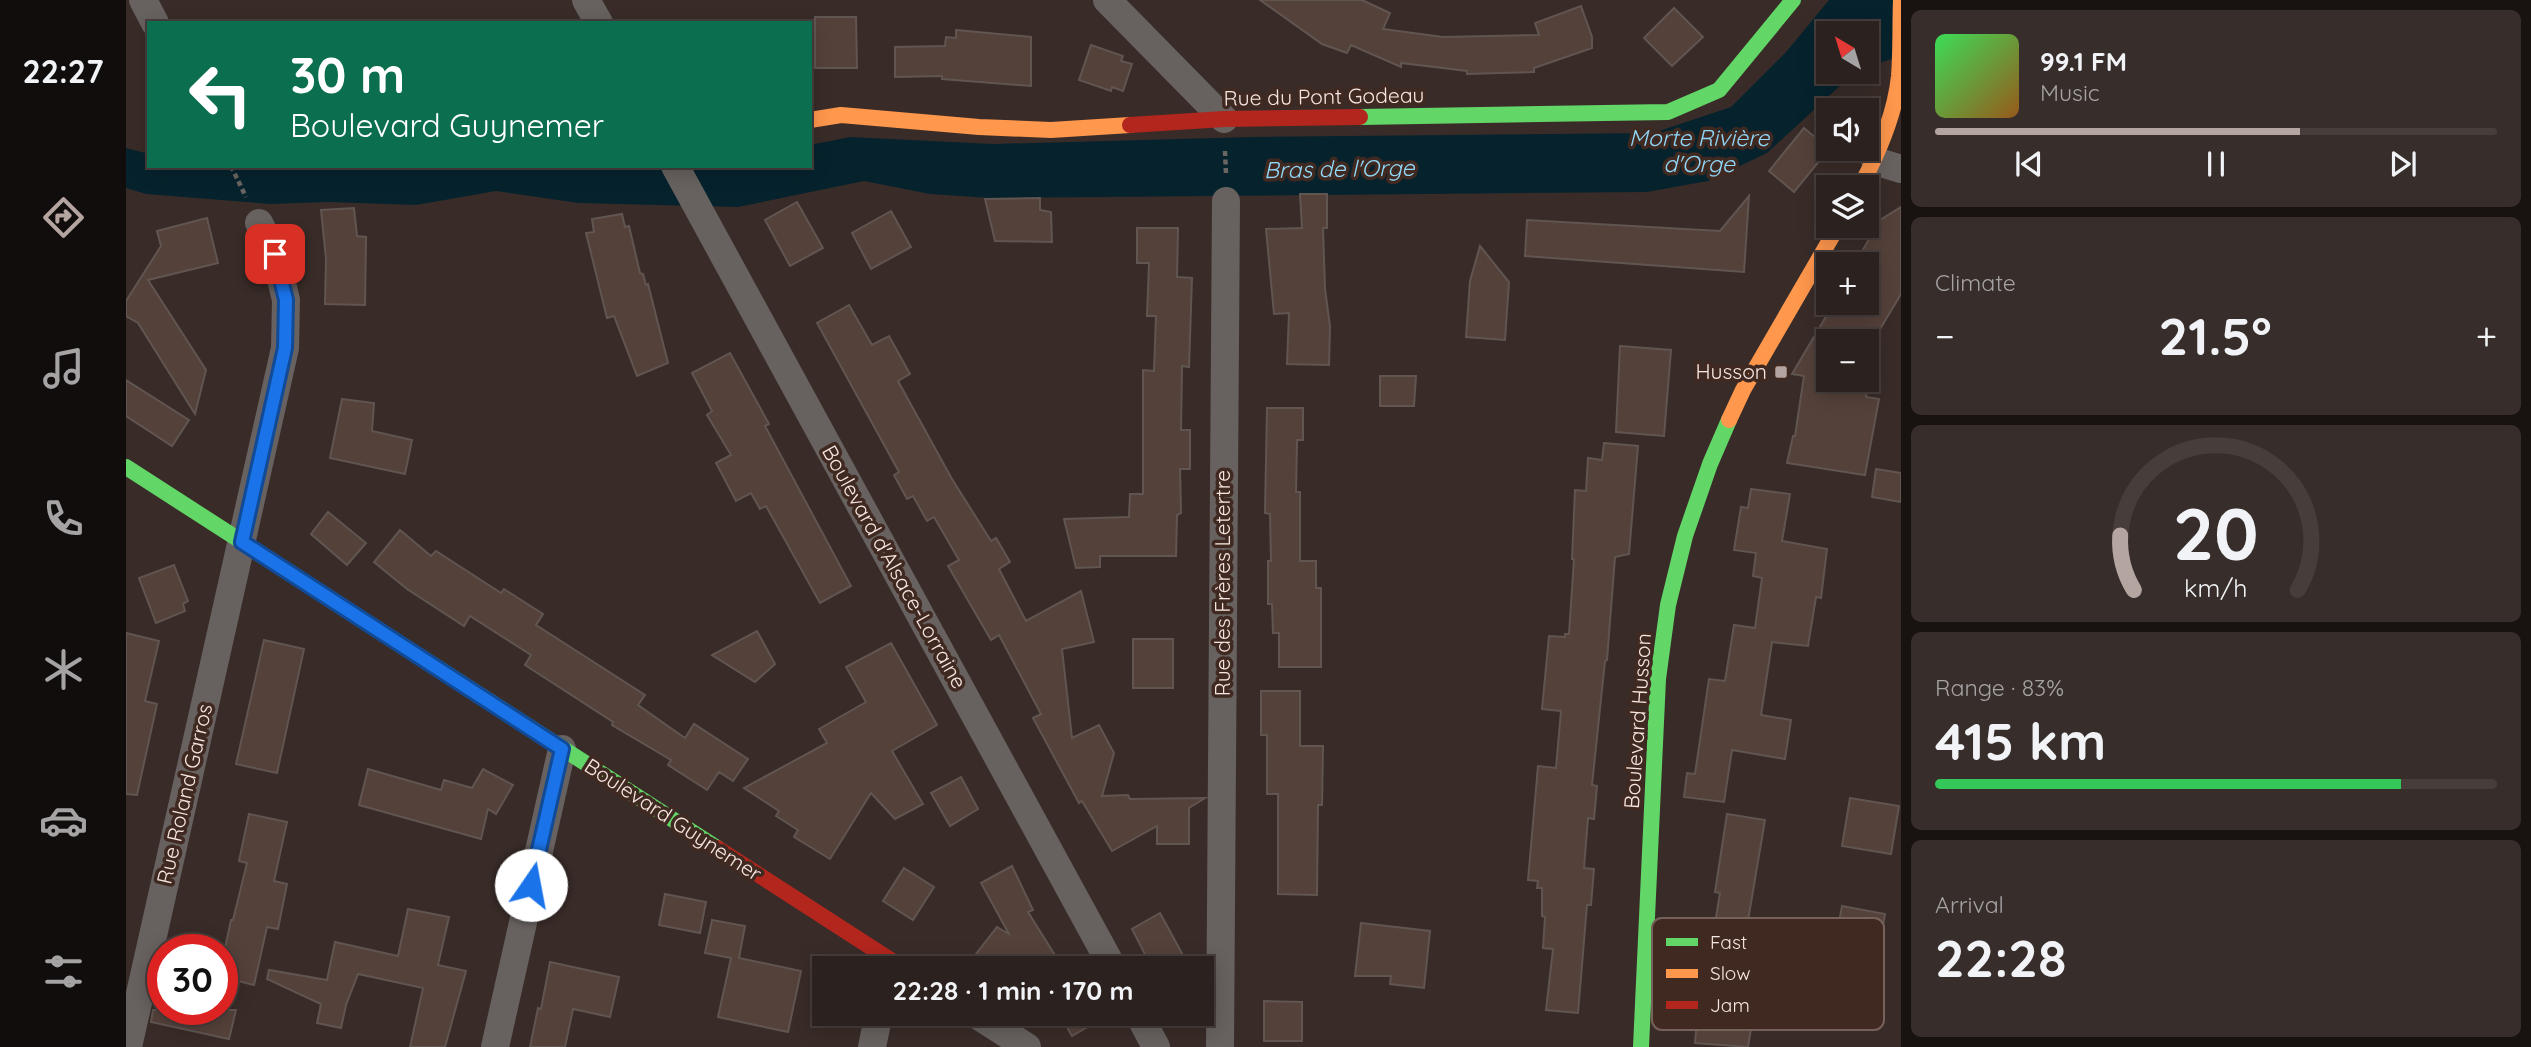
<!DOCTYPE html>
<meta charset="utf-8">
<style>
body{margin:0;font-family:Quicksand,sans-serif;background:#372e2b;color:#f1f3f6;height:100vh;display:flex;flex-direction:column;font-size:26px;white-space:nowrap}
*{box-sizing:border-box;margin:0}
p{font-size:23px;color:#a6a3a4}
.icon{flex:none;width:38px;height:38px;fill:none;stroke:currentColor;stroke-width:2;stroke-linecap:round;stroke-linejoin:round}
.map{position:relative;flex:1;overflow:hidden}
.panel{display:flex;flex-direction:column;gap:10px;padding:10px;background:#181210;width:630px}
.panel>*{flex:none}
.guide{position:absolute;left:21px;top:21px;width:665px;height:147px;border-radius:0px;box-shadow:0 4px 18px #0003,0 0 0 2px #473e3c;background:#0b6e4f;color:#fff;overflow:hidden}
.needle{width:46px;rotate:322deg}
.tools{position:absolute;left:1690px;top:21px;display:grid;gap:14px}
.tools a{display:grid;place-items:center;width:63px;height:63px;border-radius:0px;background:#2b211e;box-shadow:0 4px 18px #0003,0 0 0 2px #473e3c;font-size:35px}
.speed{position:absolute;left:21px;top:934px;display:flex;gap:14px;font-size:35px;font-weight:700;text-align:center}
.speed>*{display:grid;place-content:center;width:91px;height:91px;border-radius:50%;background:#2b211e;box-shadow:0 4px 18px #0003,0 0 0 2px #473e3c;line-height:1}
.speed .limit{border:10px solid #d22;background:#fff;color:#111}
.pin{position:absolute;display:grid;place-items:center;width:60px;height:60px;color:#fff;margin:-30px;border-radius:14px;box-shadow:0 4px 10px #0006}
.me{position:absolute;width:77px;margin:-38px;rotate:12deg;stroke-linejoin:round;filter:drop-shadow(0 0 5px #0008)}
.turn{display:flex;align-items:center;gap:24px;height:147px;padding:0 28px;font-size:32px}
.turn .icon{width:91px;height:91px;stroke-width:2.5}
.turn b{display:block;font-size:49px;line-height:60px}
.big{font-size:52px;font-weight:700;line-height:1.1}
.panel .card{flex:1;display:flex;flex-direction:column;justify-content:center;gap:10px;min-width:0;padding:0 24px;border-radius:10px;background:#372e2b}
.panel .dial{align-items:center;gap:0}
.dial svg{height:182px;overflow:visible;fill:none;stroke:#473e3c;stroke-width:7;stroke-linecap:round;text-anchor:middle}
.dial text{fill:#f1f3f6;stroke:none}
.song{display:flex;align-items:center;gap:21px}
.cover{width:84px;height:84px;border-radius:10px;background:linear-gradient(135deg,hsl(130 70% 55%),hsl(30 70% 35%))}
.played{height:7px;border-radius:4px;background:linear-gradient(90deg,#b4a5a0 65%,#473e3c 65%)}
.keys{display:flex;justify-content:space-around;direction:ltr}
.heat{display:flex;justify-content:space-between;align-items:center;font-size:38px;direction:ltr}
.charge{height:10px;border-radius:5px;background:linear-gradient(90deg,#34c759 83%,#473e3c 0)}
.trip{position:absolute;left:686px;top:956px;width:402px;height:70px;border-radius:0px;background:#2b211e;box-shadow:0 4px 18px #0003,0 0 0 2px #473e3c;font-weight:700;line-height:70px;text-align:center}
main{display:flex;flex:1;min-height:0}
.menu{display:flex;flex-direction:column;width:126px;justify-content:space-around;align-items:center;background:#110d0c;color:#a6a3a4}
.menu .icon{width:49px;height:49px}
.menu .on{color:#b4a5a0}
.menu b{font-size:32px;color:#f1f3f6}
.map>svg:first-child{display:block}
.water{fill:#06232d}
.building{fill:#54413a;stroke:#605551;stroke-width:2;fill-rule:evenodd}
.lines{fill:none;stroke-linecap:round;stroke-linejoin:round}
.path{stroke:#6a6462;stroke-width:4.5;stroke-dasharray:5 3.5;stroke-linecap:butt}
.street{stroke:#67615f;stroke-width:28}
.fast{stroke:#63d668;stroke-width:16}
.slow{stroke:#ff974d;stroke-width:16}
.jam{stroke:#b3261e;stroke-width:16}
.route-casing{stroke:#114b97;stroke-width:18}
.route{stroke:#1a73e8;stroke-width:12}
.poi-dot{fill:#b4a5a0;stroke:#402921;stroke-width:2.5}
.labels{text-anchor:middle;stroke-width:7;stroke-linejoin:round;paint-order:stroke}
.street-label{font-size:21px;fill:#f6e6e1;stroke:#402921}
.poi-label{font-size:21px;fill:#f6e6e1;stroke:#402921;text-anchor:end}
.water-label{font-size:23px;font-style:italic;fill:#90d8f9;stroke:#402921}
.key{fill:#402921;stroke:#77625b;stroke-width:2}
.key-label{font-size:19px;fill:#f6e6e1}
</style>
<main>
<nav class="menu">
<b>22:27</b>
<svg class="icon on" aria-label="directions" viewBox="0 0 24 24"><path d="M12 3l9 9-9 9-9-9zM9 14v-3h6M13 9l2 2-2 2"/></svg>
<svg class="icon" aria-label="music" viewBox="0 0 24 24"><path d="M9 18V5l10-2v13"/><circle cx="6" cy="18" r="3"/><circle cx="16" cy="16" r="3"/></svg>
<svg class="icon" aria-label="phone" viewBox="0 0 24 24"><path d="M5 4h4l2 5-3 2q2 4 5 5l2-3 5 2v4C11 20 4 13 5 4z"/></svg>
<svg class="icon" aria-label="climate" viewBox="0 0 24 24"><path d="M12 3v18M4 7l16 10M4 17L20 7"/></svg>
<svg class="icon" aria-label="car" viewBox="0 0 24 24"><path d="M5 17H2v-5l4-1 3-4h7l3 4 3 1v5h-3M9 17h6M6 11h13"/><circle cx="7" cy="17" r="2"/><circle cx="17" cy="17" r="2"/></svg>
<svg class="icon" aria-label="filters" viewBox="0 0 24 24"><path d="M4 7h16M4 17h16"/><circle cx="9" cy="7" r="2"/><circle cx="15" cy="17" r="2"/></svg>
</nav>
<div class="map">
<svg width="1775" height="1047" viewBox="0 0 1775 1047">
<rect width="100%" height="100%" fill="#392c28"/>
<polygon class="water" points="1703,0 1775,0 1775,56 1741,67 1741,33 1703,33 1703,72 1729,72 1641,153 1582,181 1521,192 863,198 804,194 738,181 612,207 452,203 370,191 290,205 203,202 144,204 20,194 0,188 0,148 23,154 23,166 684,166 684,145 724,137 867,144 1125,137 1527,133 1605,107 1661,51"/>
<g class="building">
<polygon points="1134,0 1236,0 1264,13 1257,29 1317,37 1413,35 1409,23 1455,6 1466,37 1466,48 1408,68 1408,72 1341,74 1341,71 1275,63 1275,67 1225,45 1221,53 1196,44"/>
<polygon points="1548,8 1577,37 1546,66 1518,38"/>
<polygon points="689,17 730,17 731,68 689,68"/>
<polygon points="830,30 905,37 905,86 816,79 816,76 769,77 769,47 819,46 820,37 830,38"/>
<polygon points="965,45 997,56 995,61 1006,64 997,91 986,87 985,91 953,80"/>
<polygon points="1678,128 1703,149 1668,192 1643,171"/>
<polygon points="1174,194 1201,194 1201,228 1197,228 1199,289 1204,326 1203,365 1161,364 1163,313 1148,314 1140,229 1176,228"/>
<polygon points="1623,196 1618,272 1399,256 1401,220 1594,231"/>
<polygon points="914,198 914,210 925,212 926,242 869,241 859,199"/>
<polygon points="671,202 697,248 664,266 639,220"/>
<path d="M1775,207v87l-28,47 -7,56 13,2 -14,76 -78,-12 6,-27h2l9,-60 -12,-2 42,-71h33v-39h-23l1,-3 11,1 24,-42zM1703,341h38v39h-38z"/>
<polygon points="228,208 231,236 240,237 239,305 199,304 200,259 195,210"/>
<polygon points="765,211 785,247 745,269 726,233"/>
<polygon points="496,214 499,227 503,226 514,273 517,274 520,285 522,284 542,363 511,376 488,316 481,318 460,233 468,232 466,219"/>
<polygon points="81,218 92,263 22,280 80,370 69,414 12,323 0,316 0,301 35,246 31,231"/>
<polygon points="1011,228 1052,228 1051,277 1066,278 1063,367 1056,366 1055,430 1064,430 1064,469 1054,469 1055,513 1051,515 1050,556 974,556 974,567 950,568 938,519 1003,517 1004,494 1017,494 1017,370 1028,371 1030,316 1021,316 1023,263 1011,263"/>
<polygon points="1354,246 1383,282 1379,340 1340,337 1344,281"/>
<polygon points="723,305 746,345 763,336 784,374 772,381 826,479 865,541 870,538 884,562 873,569 900,621 955,591 968,642 936,649 946,738 973,725 988,753 976,796 1002,795 1004,799 1079,798 1063,808 1063,844 1031,844 1031,826 986,851 956,801 953,803 907,718 915,714 873,635 865,640 822,566 833,560 808,517 801,521 787,496 781,499 768,475 773,472 691,323"/>
<polygon points="1494,346 1545,350 1538,436 1490,432"/>
<polygon points="604,353 643,424 639,426 725,586 694,603 640,506 634,509 625,493 610,501 590,463 605,455 581,415 586,411 566,373"/>
<polygon points="1254,376 1290,376 1288,406 1254,406"/>
<polygon points="0,380 63,420 46,446 0,416"/>
<polygon points="216,399 248,403 246,431 286,440 279,474 204,458"/>
<polygon points="1141,408 1177,408 1177,440 1171,440 1170,492 1174,492 1174,561 1190,561 1190,588 1195,588 1195,667 1153,667 1153,633 1147,633 1146,604 1142,604 1142,561 1145,561 1144,514 1139,513"/>
<polygon points="1478,443 1512,446 1503,554 1489,557 1481,660 1479,661 1466,785 1471,786 1468,819 1462,818 1458,868 1468,869 1465,905 1461,905 1452,1013 1420,1010 1427,949 1417,948 1419,917 1416,916 1416,888 1411,888 1412,881 1402,880 1412,766 1430,768 1435,711 1416,709 1423,636 1439,637 1439,634 1443,634 1448,559 1446,559 1449,490 1460,491 1462,458 1476,460"/>
<polygon points="1750,469 1775,473 1775,502 1746,497"/>
<polygon points="1625,489 1664,494 1656,541 1701,549 1695,598 1690,597 1682,646 1646,642 1635,715 1665,720 1659,759 1606,750 1598,802 1558,797 1561,773 1569,774 1583,679 1599,681 1608,625 1629,628 1636,578 1627,576 1630,553 1608,550 1615,507 1622,508"/>
<polygon points="202,512 240,543 221,565 185,534"/>
<polygon points="274,530 305,556 310,551 375,593 378,589 417,614 410,625 519,695 512,705 559,738 568,724 622,759 607,781 593,772 581,790 542,765 545,760 486,725 487,722 399,665 405,655 344,616 338,626 281,589 248,562"/>
<polygon points="48,565 62,601 57,604 59,611 30,623 13,578"/>
<polygon points="631,631 649,664 629,682 586,655"/>
<polygon points="0,633 33,641 19,701 31,704 11,795 0,794"/>
<rect x="1007" y="639" width="40" height="49"/>
<polygon points="138,640 178,649 151,773 110,764"/>
<polygon points="765,643 811,725 766,751 797,804 769,819 745,793 704,859 668,837 672,830 650,816 653,811 618,788 701,743 693,729 740,702 720,667"/>
<polygon points="1135,691 1174,691 1174,746 1197,746 1196,805 1192,805 1191,895 1152,894 1152,794 1141,794 1141,735 1135,735"/>
<polygon points="242,769 315,790 318,780 346,788 357,769 387,785 370,814 362,809 355,839 233,805"/>
<polygon points="835,777 852,809 824,826 805,793"/>
<polygon points="1724,798 1773,806 1765,854 1716,846"/>
<polygon points="123,814 161,822 148,881 161,884 152,929 141,927 128,985 96,977 96,962 105,920 107,920 121,863 113,861"/>
<polygon points="1601,814 1639,820 1615,962 1622,963 1617,1008 1628,1010 1622,1047 1569,1043 1573,996 1584,955 1594,893 1589,892"/>
<polygon points="886,866 907,910 902,912 937,968 839,968 871,927 883,934 855,883"/>
<polygon points="778,868 808,887 787,920 757,901"/>
<polygon points="539,894 580,902 574,933 533,925"/>
<polygon points="1716,906 1759,914 1750,966 1701,958 1705,933 1711,934"/>
<polygon points="282,909 323,917 312,965 340,971 319,1047 284,1047 297,988 232,974 220,1005 215,1028 191,1023 195,1004 141,979 143,970 201,980 209,942 272,956"/>
<polygon points="1034,913 1064,968 1026,968 1006,929"/>
<polygon points="586,920 619,926 613,958 675,971 662,1032 592,1017 605,958 579,953"/>
<polygon points="1235,923 1304,931 1298,988 1264,984 1265,976 1229,976"/>
<polygon points="424,962 493,977 484,1017 447,1009 439,1047 404,1047 412,1008 415,1009"/>
<polygon points="1138,1001 1176,1002 1176,1041 1138,1041"/>
<polygon points="27,1010 110,1010 103,1039 25,1022"/>
<polygon points="933,1013 962,1013 968,1023 946,1036"/>
</g>
<g class="lines">
<g class="path">
<polyline points="1099,151 1100,174"/>
<polyline points="105,166 120,197"/>
</g>
<g class="street">
<polyline points="17,0 29,23"/>
<polyline points="460,0 473,23"/>
<polyline points="981,0 1098,119"/>
<polyline points="1749,161 1775,169"/>
<polyline points="549,166 987,968"/>
<polyline points="848,1013 901,1047"/>
<polyline points="1012,1013 1030,1047"/>
<polyline points="2,1047 159,348 160,300 149,254 133,223"/>
<polyline points="369,1047 436,749"/>
<polyline points="746,1047 753,1013"/>
<polyline points="1094,1047 1100,201"/>
</g>
<g class="fast">
<polyline points="1234,117 1542,112 1593,90 1667,0"/>
<polyline points="0,467 591,848"/>
<polyline points="1515,1047 1532,679 1542,605 1559,536 1584,464 1603,420"/>
</g>
<g class="slow">
<polyline points="684,120 715,115 853,127 925,130 1004,125"/>
<path d="M1734,187c19,-35 35,-72 39,-111 2,-25 1,-51 2,-76"/>
<polyline points="1603,420 1617,390 1712,226"/>
</g>
<g class="jam">
<polyline points="1004,125 1098,119 1234,117"/>
<polyline points="591,848 777,968"/>
</g>
</g>
<g class="lines">
<defs>
<polyline id="route" points="149,254 160,300 159,348 116,542 436,749 405,885"/>
</defs>
<use href="#route" class="route-casing"/>
<use href="#route" class="route"/>
</g>
<rect class="poi-dot" x="1648" y="365" width="14" height="14" rx="3.5"/>
<g class="labels">
<g class="street-label">
<text transform="translate(1198 97) rotate(-1)" y="7">Rue du Pont Godeau</text>
<text transform="translate(768 567) rotate(61)" y="7">Boulevard d'Alsace-Lorraine</text>
<text transform="translate(1097 583) rotate(-90)" y="7">Rue des Frères Letertre</text>
<text transform="translate(1512 721) rotate(-86)" y="7">Boulevard Husson</text>
<text transform="translate(59 794) rotate(-77)" y="7">Rue Roland Garros</text>
<text transform="translate(547 820) rotate(33)" y="7">Boulevard Guynemer</text>
</g>
<g class="poi-label">
<text x="1641" y="379">Husson</text>
</g>
<g class="water-label">
<text x="1573" y="146">Morte Rivière<tspan x="1573" dy="26">d'Orge</tspan></text>
<text transform="translate(1213 169) rotate(-1)" y="8">Bras de l'Orge</text>
</g>
</g>
<rect x="1526" y="918" width="232" height="112" rx="10" class="key"/>
<rect x="1540" y="938" width="32" height="8" fill="#63d668"/>
<rect x="1540" y="969" width="32" height="9" fill="#ff974d"/>
<rect x="1540" y="1001" width="32" height="8" fill="#b3261e"/>
<g class="key-label">
<text x="1584" y="949">Fast</text>
<text x="1584" y="980">Slow</text>
<text x="1584" y="1012">Jam</text>
</g>
</svg>
<div class="tools">
<a><svg class="needle" viewBox="-14 -14 28 28"><path d="M0-13l5 13h-10z" fill="#e53935"/><path d="M0 13l5-13h-10z" fill="#a6a3a4"/></svg></a>
<a><svg class="icon" aria-label="sound" viewBox="0 0 24 24"><path d="M4 9h4l5-4v14l-5-4H4zM17 9q2 3 0 6"/></svg></a>
<a><svg class="icon" aria-label="layers" viewBox="0 0 24 24"><path d="M12 4l9 5-9 5-9-5zM3 14l9 5 9-5"/></svg></a>
<a>+</a>
<a>−</a>
</div>
<div class="speed"><div class="limit">30</div></div>
<div class="pin" style="left:149px;top:254px;background:#d93025"><svg class="icon" aria-label="arrive" viewBox="0 0 24 24"><path d="M6 21V4h12l-3 4 3 4H6"/></svg></div>
<svg class="me" style="left:405px;top:885px" viewBox="-20 -20 40 40"><circle r="19" fill="#fff"/><path d="M0-13L10 11 0 6-10 11z" fill="#1a73e8"/></svg>
<div class="trip">22:28 · 1 min · 170 m</div>
<div class="guide">
<div class="turn"><svg class="icon" aria-label="left" viewBox="0 0 24 24"><path d="M17 20v-9H6M10 6l-5 5 5 5"/></svg><div><b>30 m</b>Boulevard Guynemer</div></div>
</div>
</div>
<section class="panel">
<div class="card">
<div class="song"><i class="cover"></i><div><b>99.1 FM</b><p>Music</p></div></div>
<div class="played"></div>
<div class="keys"><svg class="icon" aria-label="previous" viewBox="0 0 24 24"><path d="M18 5L8 12l10 7zM5 5v14"/></svg><svg class="icon" aria-label="pause" viewBox="0 0 24 24"><path d="M8 5v14M16 5v14"/></svg><svg class="icon" aria-label="next" viewBox="0 0 24 24"><path d="M6 5l10 7-10 7zM19 5v14"/></svg></div>
</div>
<div class="card"><p>Climate</p>
<div class="heat"><a>−</a><b class="big">21.5°</b><a>+</a></div>
</div>
<div class="card dial"><svg viewBox="0 0 100 80">
<path d="M14 69A42 42 0 1 1 86 69"/>
<path d="M14 69A42 42 0 0 1 8 45" stroke="#b4a5a0"/>
<text x="50" y="56" font-size="32" font-weight="700">20</text>
<text x="50" y="72" font-size="11">km/h</text>
</svg></div>
<div class="card"><p>Range · 83%</p><b class="big">415 km</b><div class="charge"></div></div>
<div class="card"><p>Arrival</p><b class="big">22:28</b></div>
</section>
</main>
